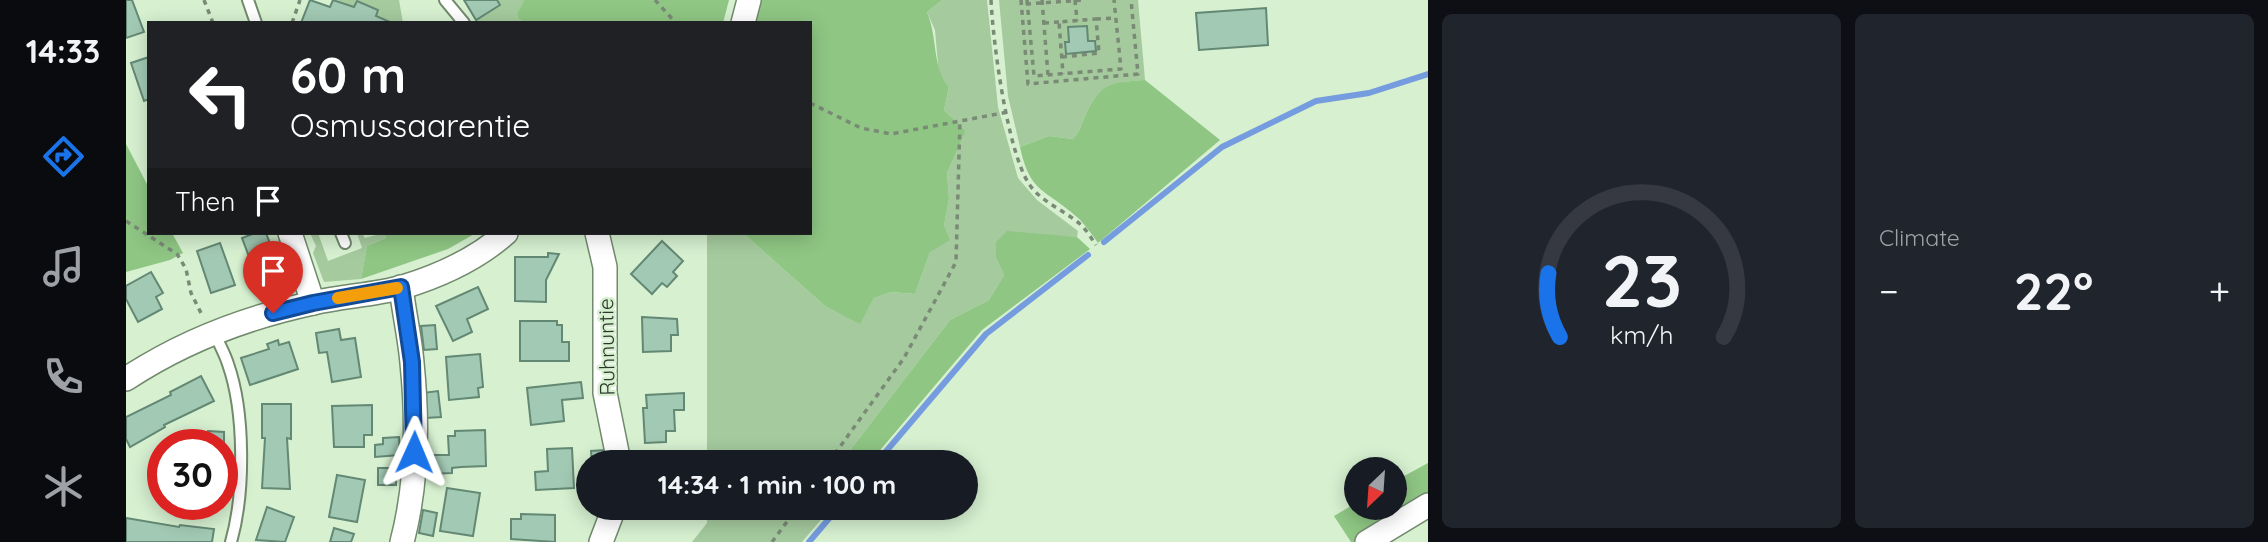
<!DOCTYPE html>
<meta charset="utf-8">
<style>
body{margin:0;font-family:Quicksand,sans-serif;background:#20242c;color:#f1f3f6;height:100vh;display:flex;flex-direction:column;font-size:26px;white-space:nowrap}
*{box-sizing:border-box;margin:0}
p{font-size:23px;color:#9ea1a6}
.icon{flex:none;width:38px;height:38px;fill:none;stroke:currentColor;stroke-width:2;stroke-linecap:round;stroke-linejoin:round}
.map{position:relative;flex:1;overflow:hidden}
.drawer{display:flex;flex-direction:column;gap:14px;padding:14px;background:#0d0f14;width:840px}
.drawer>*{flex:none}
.hud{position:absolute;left:21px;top:21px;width:665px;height:214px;border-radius:0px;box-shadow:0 4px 18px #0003;background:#202124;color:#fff;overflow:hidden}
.needle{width:46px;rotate:205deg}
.fabs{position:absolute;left:1218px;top:457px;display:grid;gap:14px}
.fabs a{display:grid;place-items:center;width:63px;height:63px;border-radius:50%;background:#171b24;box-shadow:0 4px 18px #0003;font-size:35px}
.speed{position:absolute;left:21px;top:429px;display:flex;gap:14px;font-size:35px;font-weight:700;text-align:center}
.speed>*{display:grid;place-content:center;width:91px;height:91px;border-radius:50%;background:#171b24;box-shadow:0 4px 18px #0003;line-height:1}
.speed .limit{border:10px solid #d22;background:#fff;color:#111}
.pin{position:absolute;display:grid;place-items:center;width:60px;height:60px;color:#fff;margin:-72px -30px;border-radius:50% 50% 50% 0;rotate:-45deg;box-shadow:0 0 7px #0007}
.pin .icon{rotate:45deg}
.me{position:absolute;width:77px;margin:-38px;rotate:1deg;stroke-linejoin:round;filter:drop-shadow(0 0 5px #0008)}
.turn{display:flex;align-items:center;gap:24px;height:147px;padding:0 28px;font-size:32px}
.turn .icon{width:91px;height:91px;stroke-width:2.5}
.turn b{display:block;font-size:49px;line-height:60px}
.then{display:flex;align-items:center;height:66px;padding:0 28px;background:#0003;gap:14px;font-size:26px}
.big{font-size:52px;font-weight:700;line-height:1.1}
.drawer .card{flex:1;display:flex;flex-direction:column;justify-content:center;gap:10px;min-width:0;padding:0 24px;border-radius:10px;background:#20242c}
.drawer .dial{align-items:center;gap:0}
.dial svg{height:182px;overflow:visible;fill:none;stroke:#363941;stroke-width:7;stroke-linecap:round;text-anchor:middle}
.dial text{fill:#f1f3f6;stroke:none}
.heat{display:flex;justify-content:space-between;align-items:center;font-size:38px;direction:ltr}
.drawer .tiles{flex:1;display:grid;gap:14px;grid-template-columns:repeat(2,1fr)}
.trip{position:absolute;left:450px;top:450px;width:402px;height:70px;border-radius:35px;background:#171b24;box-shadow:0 4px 18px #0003;font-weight:700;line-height:70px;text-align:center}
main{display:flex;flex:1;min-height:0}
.tab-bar{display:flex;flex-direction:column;width:126px;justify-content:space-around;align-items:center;background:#090b0e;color:#9ea1a6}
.tab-bar .icon{width:49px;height:49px}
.tab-bar .selected{color:#1a73e8}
.tab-bar b{font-size:32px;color:#f1f3f6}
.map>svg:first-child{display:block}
.green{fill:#a5ca9e}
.forest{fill:#8fc684}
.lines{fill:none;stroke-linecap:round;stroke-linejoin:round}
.stream{stroke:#759cdf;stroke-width:6}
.building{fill:#a2c9b3;stroke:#638874;stroke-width:2}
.lane-casing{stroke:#71896c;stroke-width:14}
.street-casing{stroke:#71896c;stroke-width:26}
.path{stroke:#798a75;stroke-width:3.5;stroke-dasharray:5 5;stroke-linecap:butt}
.lane{stroke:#fff;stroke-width:10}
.street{stroke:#fff;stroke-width:23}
.route-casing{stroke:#114b97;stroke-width:18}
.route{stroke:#1a73e8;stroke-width:12}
.slow{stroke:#f59e0b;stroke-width:12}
.labels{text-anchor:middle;stroke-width:5;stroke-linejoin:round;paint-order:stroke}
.street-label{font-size:21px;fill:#2c362a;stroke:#d6f0d0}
</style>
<main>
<nav class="tab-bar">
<b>14:33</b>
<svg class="icon selected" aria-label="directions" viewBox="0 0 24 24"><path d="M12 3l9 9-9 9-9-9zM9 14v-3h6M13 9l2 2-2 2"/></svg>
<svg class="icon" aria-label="music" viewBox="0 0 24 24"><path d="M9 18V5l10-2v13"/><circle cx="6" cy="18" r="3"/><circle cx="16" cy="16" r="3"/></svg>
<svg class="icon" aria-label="phone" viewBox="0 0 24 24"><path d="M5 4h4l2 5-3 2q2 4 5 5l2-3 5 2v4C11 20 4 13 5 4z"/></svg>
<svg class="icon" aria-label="climate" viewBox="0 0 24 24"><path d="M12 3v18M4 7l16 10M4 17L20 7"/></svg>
</nav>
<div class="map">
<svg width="1302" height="542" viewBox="0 0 1302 542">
<rect width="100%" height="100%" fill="#d6f0d0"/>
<g class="green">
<polygon points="211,0 273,0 277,23 266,23 250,16 252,10 231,1 228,7"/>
<polygon points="371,0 398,0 391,15 392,19 401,23 350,23 350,20 374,6"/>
<polygon points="816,0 861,0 872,107 892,178 911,200 952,231 951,237 923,236 870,258 878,275 863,300 824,320 715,462 581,462 581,233 617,233 699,306 734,323 748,298 765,292 789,294 804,252 818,226 823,199 821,173 840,131 818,110 823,87 813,76 809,30 801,12"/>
<path d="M873,0h139l7,80c-30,2 -46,3 -59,34 -5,11 -5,16 -13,25l-24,-3 -29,11 -12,-51z"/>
<polygon points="184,233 192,233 202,261 236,248 231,233 236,233 239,238 258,233 260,238 241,246 235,279 198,282 187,253 190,246"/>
<polygon points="581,508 705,508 676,542 566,542 581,523"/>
</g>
<g class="forest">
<polygon points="398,0 603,0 597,23 401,23 392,19 391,14"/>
<path d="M633,0h183l-15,12c11,26 5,57 22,75l-5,23 22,21 -19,42 2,26 -5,27 6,14 -20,12 -15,42 -24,-2 -17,6 -14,26 -35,-18 -82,-73h67v-210h-56z"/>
<path d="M1019,80l75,60 -122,103c-6,-8 -13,-19 -21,-26 -31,-28 -47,-23 -57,-70l29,-11 24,3c8,-9 8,-14 13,-25 14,-32 28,-32 59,-34z"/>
<polygon points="0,144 23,188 23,233 46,233 57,253 44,260 0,272"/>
<polygon points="881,231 951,237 964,249 856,330 744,462 715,462 824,320 863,300 878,275 870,258 870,242"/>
<polygon points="258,233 350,233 322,249 235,279 241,246 260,238"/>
<polygon points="1302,463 1302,500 1230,542 1225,542 1208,516 1230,503 1230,508 1269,508 1269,481"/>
</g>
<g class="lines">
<g class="stream">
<polyline points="978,242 1096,147 1190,101 1243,93 1302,74"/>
<polyline points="751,462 860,334 962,255"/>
<polyline points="683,542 712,508"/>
</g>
</g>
<g class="building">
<polygon points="0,0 6,0 18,32 0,38"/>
<polygon points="184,0 204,7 207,0 228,7 231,1 252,10 250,16 266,23 175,23"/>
<polygon points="338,0 371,0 374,5 350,20"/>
<polygon points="1140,8 1142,45 1073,50 1070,13"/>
<polygon points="961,26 962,41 969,41 970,51 940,54 939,42 943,42 942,27"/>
<polygon points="23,57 23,99 18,101 5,63"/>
<polygon points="129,233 140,233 154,270 131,278 116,238"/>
<polygon points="536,241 557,261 547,272 551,276 541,287 536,283 526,294 505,274"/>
<polygon points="94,243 109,285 85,293 71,251"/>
<polygon points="422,253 433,254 420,280 420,302 389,301 389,257 422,257"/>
<polygon points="25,272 37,293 30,297 36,309 12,322 0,299 0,286"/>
<polygon points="352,287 362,309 341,319 346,332 327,341 310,306"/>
<polygon points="516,317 551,319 552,335 545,335 545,351 517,352"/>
<polygon points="394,321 431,321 431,325 436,325 436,342 443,342 443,361 394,361"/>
<polygon points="309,325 311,349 298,350 295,326"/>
<polygon points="213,329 215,340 229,338 235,377 206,382 201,352 193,353 190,333"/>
<polygon points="152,340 153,345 163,342 172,369 124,385 115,358 143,349 141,344"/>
<polygon points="354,354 357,387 352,388 353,397 323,400 320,357"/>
<polygon points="75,376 88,401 38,425 39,427 4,447 0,439 0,417 45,395 44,392"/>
<polygon points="455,382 457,398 436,400 438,421 405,425 401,388"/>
<polygon points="312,391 315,417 300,418 296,393"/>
<polygon points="558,393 558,410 548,410 549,431 540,431 540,442 519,443 517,408 521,408 520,395"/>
<polygon points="136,404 165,404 165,439 161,438 164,489 136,488 139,438 136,438"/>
<polygon points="246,405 246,435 238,435 238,447 208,447 206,406"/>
<polygon points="359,430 360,466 335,467 326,468 326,473 303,474 302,455 323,455 322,436 329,436 329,431"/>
<polygon points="82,431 98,432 98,446 81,444"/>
<polygon points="273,437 274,455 249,457 249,445 257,444 257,438"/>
<polygon points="446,448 448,488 410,490 409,472 422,471 421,449"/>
<polygon points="479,450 481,462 466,462 465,451"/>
<rect x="252" y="468" width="18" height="17"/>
<polygon points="211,475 239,480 231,522 203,517"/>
<polygon points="321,488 354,493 347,536 314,531"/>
<polygon points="141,507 168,517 159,542 130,540"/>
<polygon points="528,508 550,508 550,515 528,514"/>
<polygon points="297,510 311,513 307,536 293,533"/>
<polygon points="395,514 429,515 429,542 385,539 385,519 395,519"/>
<polygon points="0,518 53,527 54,525 88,529 86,542 0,542"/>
<polygon points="208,528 228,534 225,542 204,542"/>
</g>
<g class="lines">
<defs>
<g id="lane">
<polyline points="122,0 130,23"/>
<polyline points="319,0 338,23"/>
<polyline points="215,233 219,243"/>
<path d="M89,334c4,10 10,20 13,30 17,48 17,129 3,178"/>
</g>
<g id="street">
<polyline points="617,23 623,0"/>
<polyline points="164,233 187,303"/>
<polyline points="471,233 479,267 479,393 493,462"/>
<path d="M275,287c3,26 9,51 11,76 6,59 5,122 -10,179"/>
<path d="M0,379c56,-37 122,-62 187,-76 30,-7 61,-8 90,-16 36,-11 75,-29 103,-54"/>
<polyline points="475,542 488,508"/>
<polyline points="1241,542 1302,505"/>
</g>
</defs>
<use href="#lane" class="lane-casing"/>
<use href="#street" class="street-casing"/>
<g class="path">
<polyline points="78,0 87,23"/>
<polyline points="529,0 550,23"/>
<path d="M865,0c2,42 16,150 38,184 12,18 35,26 51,40 6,5 11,14 16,21"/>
<polyline points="895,0 902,84 1012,74 1005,0"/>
<polyline points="901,0 908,76 995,69 988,0"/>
<polyline points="916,0 922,75"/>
<polyline points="949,0 951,21"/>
<polyline points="900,4 958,0"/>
<polyline points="970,19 989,18"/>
<polyline points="166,23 174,0"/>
<polyline points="918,23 933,22"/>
<polyline points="936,57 973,53 970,19 933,22 937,74"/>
<polyline points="684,103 735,128 765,134 882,112"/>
<polyline points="0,221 51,254 60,269 65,293 76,315"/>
<polyline points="703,462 778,358 830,262 834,120"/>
<polyline points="646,542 671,508"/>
</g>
<use href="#lane" class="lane"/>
<use href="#street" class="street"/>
</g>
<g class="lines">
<defs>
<polyline id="route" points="147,313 187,303 275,287 286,362 288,452"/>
</defs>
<use href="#route" class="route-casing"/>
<use href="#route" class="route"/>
<polyline class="slow" points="212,298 271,288"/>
</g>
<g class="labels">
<g class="street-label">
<text transform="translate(481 347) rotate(-91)" y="7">Ruhnuntie</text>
</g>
</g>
</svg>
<div class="fabs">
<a><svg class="needle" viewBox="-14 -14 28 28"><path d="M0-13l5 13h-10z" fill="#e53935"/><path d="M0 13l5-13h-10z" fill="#9ea1a6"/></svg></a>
</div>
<div class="speed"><div class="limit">30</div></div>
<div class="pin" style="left:147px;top:313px;background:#d93025"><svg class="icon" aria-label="arrive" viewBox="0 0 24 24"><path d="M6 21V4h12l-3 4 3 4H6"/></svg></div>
<svg class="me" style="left:288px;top:452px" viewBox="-20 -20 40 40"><path d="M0-17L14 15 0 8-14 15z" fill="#1a73e8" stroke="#fff" stroke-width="4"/></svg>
<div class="trip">14:34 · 1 min · 100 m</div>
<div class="hud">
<div class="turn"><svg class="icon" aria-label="left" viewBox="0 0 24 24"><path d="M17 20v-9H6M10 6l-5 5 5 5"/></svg><div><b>60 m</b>Osmussaarentie</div></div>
<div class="then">Then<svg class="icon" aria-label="arrive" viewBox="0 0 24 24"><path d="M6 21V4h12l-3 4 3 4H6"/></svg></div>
</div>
</div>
<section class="drawer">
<div class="tiles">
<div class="card dial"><svg viewBox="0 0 100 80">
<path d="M14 69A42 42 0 1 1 86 69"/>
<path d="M14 69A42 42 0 0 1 9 41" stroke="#1a73e8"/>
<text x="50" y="56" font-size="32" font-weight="700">23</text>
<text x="50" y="72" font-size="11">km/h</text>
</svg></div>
<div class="card"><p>Climate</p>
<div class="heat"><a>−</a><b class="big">22°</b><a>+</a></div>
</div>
</div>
</section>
</main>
